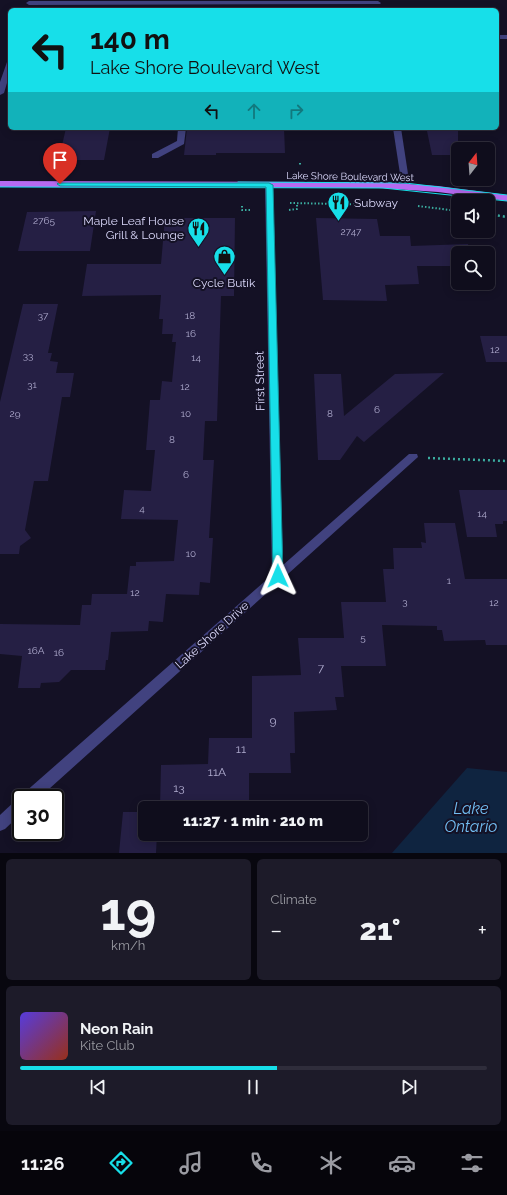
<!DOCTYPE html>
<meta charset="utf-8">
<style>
body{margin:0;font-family:Raleway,sans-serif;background:#1d1b29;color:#f1f3f6;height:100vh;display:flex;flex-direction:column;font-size:15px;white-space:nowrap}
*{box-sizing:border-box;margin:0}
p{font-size:13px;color:#9b9ca3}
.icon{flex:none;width:22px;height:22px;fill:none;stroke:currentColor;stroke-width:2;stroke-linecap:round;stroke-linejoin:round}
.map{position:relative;height:853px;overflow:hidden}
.drawer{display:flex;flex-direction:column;gap:6px;padding:6px;background:#08070f;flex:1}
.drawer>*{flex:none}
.banner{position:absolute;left:8px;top:8px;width:491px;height:122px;border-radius:6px;box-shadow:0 2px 10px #0003,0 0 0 1px #2f2d3b;background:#17dfe9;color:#111;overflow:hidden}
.needle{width:26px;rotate:17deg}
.tools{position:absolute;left:451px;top:142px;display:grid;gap:8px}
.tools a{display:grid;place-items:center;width:44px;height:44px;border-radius:6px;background:#0f0d1c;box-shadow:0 2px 10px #0003,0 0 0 1px #2f2d3b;font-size:20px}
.speed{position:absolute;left:12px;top:789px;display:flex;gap:8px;font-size:20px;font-weight:700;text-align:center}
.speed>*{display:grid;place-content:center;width:52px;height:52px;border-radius:50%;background:#0f0d1c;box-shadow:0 2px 10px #0003,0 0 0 1px #2f2d3b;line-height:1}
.speed .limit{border:2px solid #111;border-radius:6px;background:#fff;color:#111}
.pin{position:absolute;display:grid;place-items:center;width:34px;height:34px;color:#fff;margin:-41px -17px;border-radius:50% 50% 50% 0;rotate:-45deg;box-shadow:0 0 4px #0007}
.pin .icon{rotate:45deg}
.me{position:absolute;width:44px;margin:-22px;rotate:359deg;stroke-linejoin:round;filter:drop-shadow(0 0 3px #0008)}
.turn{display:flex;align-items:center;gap:14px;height:84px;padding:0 16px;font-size:18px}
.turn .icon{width:52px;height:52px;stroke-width:2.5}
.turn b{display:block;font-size:28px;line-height:34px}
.lanes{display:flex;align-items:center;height:38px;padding:0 16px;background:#0003;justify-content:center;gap:20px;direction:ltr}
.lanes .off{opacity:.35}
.big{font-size:30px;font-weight:800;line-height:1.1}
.drawer .card{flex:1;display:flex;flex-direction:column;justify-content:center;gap:6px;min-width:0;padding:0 14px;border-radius:6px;background:#1d1b29}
.drawer .dial{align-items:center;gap:0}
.dial b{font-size:52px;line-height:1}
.song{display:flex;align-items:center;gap:12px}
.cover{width:48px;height:48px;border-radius:6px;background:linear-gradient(135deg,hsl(250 70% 55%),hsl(10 70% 35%))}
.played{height:4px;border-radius:2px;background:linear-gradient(90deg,#17dfe9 55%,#2f2d3b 55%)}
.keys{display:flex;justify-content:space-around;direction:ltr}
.heat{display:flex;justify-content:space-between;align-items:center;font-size:22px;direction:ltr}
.drawer .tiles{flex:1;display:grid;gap:6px;grid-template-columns:1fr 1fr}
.card:last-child{grid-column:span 2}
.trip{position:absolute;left:138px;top:801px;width:230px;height:40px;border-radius:6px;background:#0f0d1c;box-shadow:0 2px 10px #0003,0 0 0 1px #2f2d3b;font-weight:800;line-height:40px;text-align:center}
.tabs{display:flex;height:64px;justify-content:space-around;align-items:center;background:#06050b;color:#9b9ca3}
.tabs .icon{width:28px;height:28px}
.tabs .current{color:#17dfe9}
.tabs b{font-size:18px;color:#f1f3f6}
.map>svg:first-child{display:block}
.water{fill:#0f2440}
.building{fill:#251f44}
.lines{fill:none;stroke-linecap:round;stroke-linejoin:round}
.path-far1{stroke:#3bada0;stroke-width:2;stroke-dasharray:1.5 2;stroke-linecap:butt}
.path{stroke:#3bada0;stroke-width:2.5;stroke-dasharray:2 3;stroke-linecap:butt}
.minor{fill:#41427f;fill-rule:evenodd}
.major{fill:#b76af1;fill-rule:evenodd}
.tram{stroke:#17dfe9;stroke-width:1}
.route{fill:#17dfe9;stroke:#0f9197}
.labels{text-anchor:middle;stroke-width:4;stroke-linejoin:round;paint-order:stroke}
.far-street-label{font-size:10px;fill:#dbd9fb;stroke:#141125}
.number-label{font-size:10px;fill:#aeaacd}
.poi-label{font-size:12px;fill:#dbd9fb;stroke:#141125;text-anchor:start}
.street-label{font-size:12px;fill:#dbd9fb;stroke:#141125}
.near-number-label{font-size:12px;fill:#aeaacd}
.near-water-label{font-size:16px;font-style:italic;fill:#71bdf2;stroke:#141125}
</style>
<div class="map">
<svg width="507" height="853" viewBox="0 0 507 853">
<rect width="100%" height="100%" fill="#141125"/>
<polygon class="water" points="467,768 507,772 507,853 392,853"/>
<g class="building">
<polygon points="66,128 110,128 104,160 61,160 63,154 60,154"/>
<polygon points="187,128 284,128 285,153 216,153 216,155 184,155"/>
<polygon points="427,131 458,131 458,155 432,155"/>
<polygon points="96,211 90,251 18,251 27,212"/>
<polygon points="165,218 235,218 234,296 221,296 217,421 205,421 203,460 214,460 209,538 213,538 210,583 200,582 199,595 166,594 163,622 149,621 148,631 111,632 108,660 106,660 105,670 71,670 59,682 41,683 40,688 18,688 22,656 0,654 0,624 80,625 82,605 91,605 92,594 127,594 130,566 136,566 136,562 174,561 178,520 121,519 124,490 151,491 155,450 146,450 150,400 160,400 162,381 172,382 176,342 172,342 173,334 162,334 163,319 159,319 161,295 82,296 87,264 161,264"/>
<polygon points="316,218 377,219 380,236 410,236 411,246 468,244 470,253 458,253 458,266 417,266 419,284 385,285 387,301 323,300"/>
<polygon points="23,304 58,304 48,353 52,353 50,361 58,362 56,373 74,373 70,397 62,397 48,481 34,481 25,530 31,538 20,546 19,554 0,554 0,402"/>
<polygon points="480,336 507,336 507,362 486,362"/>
<polygon points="444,373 364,442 357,436 340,460 318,460 314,374 341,374 344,416 395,374"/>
<polygon points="459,490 507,490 507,521 503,521 503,524 495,524 497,537 467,537"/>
<polygon points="424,523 455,523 465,579 507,579 507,645 486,645 485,640 444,641 442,630 437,630 437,626 382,625 386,666 341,666 344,697 335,697 337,710 294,712 295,753 290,753 291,773 249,773 249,808 160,808 161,765 208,764 209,738 252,738 252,676 301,675 298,638 344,638 341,602 386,602 383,569 394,569 393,548 422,548 421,542 426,543"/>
<polygon points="123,812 145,812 145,834 157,834 156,853 119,853"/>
</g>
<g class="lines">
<g class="path-far1">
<polyline points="300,163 300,166"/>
<polyline points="290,203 395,205"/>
<polyline points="242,206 242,210 251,210"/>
<polyline points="418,206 458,211"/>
<polyline points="289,210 297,209 297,205"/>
<polyline points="488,214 495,215"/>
</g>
<g class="path">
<polyline points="488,214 507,217"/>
<polyline points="428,458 507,461"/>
</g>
<g class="minor">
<polygon points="378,1 381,3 380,4 29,5 26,3 29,1"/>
<rect x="497" y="35" width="10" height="4"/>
<polygon points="10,60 10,73 4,93 0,95 0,82 7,62"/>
<polygon points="178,128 186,128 184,144 158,158 152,158 152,154 177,141"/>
<polygon points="393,128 401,128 410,187 406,190 402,187"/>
<polygon points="269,182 273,185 283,565 409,454 417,454 418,457 39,798 22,798 24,793 272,575 265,185"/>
<polygon points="21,798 21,814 5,829 0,831 0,815 16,800"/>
</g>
<polygon class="major" points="0,181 379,182 438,186 507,195 507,201 438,192 379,188 0,187"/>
<g class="tram">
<polyline points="238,182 405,183 507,195"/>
<polyline points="0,187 383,188 507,201"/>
</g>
</g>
<polygon class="route" points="58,183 269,183 273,185 283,576 282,580 278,581 274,580 273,576 266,187 60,186 57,184"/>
<defs>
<symbol id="restaurant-pin" viewBox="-11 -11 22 30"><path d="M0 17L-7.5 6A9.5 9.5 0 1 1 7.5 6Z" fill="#17dfe9" stroke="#141125"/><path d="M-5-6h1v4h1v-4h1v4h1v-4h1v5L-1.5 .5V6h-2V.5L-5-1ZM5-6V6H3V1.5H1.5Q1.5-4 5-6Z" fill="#111"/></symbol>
<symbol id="shop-pin" viewBox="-11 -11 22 30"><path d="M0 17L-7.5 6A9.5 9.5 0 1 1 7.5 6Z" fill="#17dfe9" stroke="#141125"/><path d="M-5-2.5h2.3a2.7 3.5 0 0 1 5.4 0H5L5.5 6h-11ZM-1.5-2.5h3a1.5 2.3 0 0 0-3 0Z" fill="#111"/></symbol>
</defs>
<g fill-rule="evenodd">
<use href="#restaurant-pin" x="326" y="190" width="25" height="34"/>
<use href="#restaurant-pin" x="186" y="216" width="25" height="34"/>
<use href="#shop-pin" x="212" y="244" width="25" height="34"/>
</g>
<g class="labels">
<g class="far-street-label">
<text transform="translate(350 176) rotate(1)" y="4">Lake Shore Boulevard West</text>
</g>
<g class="number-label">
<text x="44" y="224">2765</text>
<text x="351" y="235">2747</text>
<text x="43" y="319">37</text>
<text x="190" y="319">18</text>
<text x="191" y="337">16</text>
<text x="495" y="353">12</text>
<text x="28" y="359">33</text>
<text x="196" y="361">14</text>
<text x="32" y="388">31</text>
<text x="185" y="390">12</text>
<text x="377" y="413">6</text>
<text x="15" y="417">29</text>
<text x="186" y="417">10</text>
<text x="330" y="417">8</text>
<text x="172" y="443">8</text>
<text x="186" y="478">6</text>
<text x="142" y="512">4</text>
<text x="482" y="517">14</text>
<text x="191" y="557">10</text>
<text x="449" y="584">1</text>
<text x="135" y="596">12</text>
<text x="405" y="605">3</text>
<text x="494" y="606">12</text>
<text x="363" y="641">5</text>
<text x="36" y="654">16A</text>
<text x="59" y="656">16</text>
</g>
<g class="poi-label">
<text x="354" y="207">Subway</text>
<text x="184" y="225" text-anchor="end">Maple Leaf House<tspan x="184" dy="14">Grill &amp; Lounge</tspan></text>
<text x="224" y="287" text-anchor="middle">Cycle Butik</text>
</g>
<g class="street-label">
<text transform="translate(260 381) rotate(-91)" y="4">First Street</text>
<text transform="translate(212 635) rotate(-42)" y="4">Lake Shore Drive</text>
</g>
<g class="near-number-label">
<text x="321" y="672">7</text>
<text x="273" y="725">9</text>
<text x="241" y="753">11</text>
<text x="217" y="776">11A</text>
<text x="179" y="792">13</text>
</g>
<g class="near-water-label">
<text x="471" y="814">Lake<tspan x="471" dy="18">Ontario</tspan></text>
</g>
</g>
</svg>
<div class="tools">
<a><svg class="needle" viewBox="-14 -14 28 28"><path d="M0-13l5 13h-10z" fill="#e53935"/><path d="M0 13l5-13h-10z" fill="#9b9ca3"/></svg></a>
<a><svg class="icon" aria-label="sound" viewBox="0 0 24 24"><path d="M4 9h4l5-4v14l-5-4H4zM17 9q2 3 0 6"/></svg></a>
<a><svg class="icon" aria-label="search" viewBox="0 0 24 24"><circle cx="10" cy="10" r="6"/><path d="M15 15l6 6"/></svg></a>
</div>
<div class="speed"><div class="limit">30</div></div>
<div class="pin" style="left:60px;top:184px;background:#d93025"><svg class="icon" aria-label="arrive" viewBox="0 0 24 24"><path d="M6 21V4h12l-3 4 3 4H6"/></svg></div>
<svg class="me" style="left:278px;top:576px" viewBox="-20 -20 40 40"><path d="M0-17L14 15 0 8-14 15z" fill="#17dfe9" stroke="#fff" stroke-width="4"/></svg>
<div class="trip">11:27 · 1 min · 210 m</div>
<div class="banner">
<div class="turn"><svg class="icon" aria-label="left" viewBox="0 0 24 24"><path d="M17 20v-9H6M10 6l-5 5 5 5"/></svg><div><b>140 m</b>Lake Shore Boulevard West</div></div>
<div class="lanes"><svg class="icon" aria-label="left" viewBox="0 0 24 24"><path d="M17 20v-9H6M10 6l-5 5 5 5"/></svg><svg class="icon off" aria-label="ahead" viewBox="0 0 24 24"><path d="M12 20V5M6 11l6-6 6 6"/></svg><svg class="icon off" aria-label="right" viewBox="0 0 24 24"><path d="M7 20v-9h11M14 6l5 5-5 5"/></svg></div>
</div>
</div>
<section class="drawer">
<div class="tiles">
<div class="card dial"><b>19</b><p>km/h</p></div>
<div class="card"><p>Climate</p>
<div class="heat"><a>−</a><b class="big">21°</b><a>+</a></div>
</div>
<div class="card">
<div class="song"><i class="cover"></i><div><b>Neon Rain</b><p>Kite Club</p></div></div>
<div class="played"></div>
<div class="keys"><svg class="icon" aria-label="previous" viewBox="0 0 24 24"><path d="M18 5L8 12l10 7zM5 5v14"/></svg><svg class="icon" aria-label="pause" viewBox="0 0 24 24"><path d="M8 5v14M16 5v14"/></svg><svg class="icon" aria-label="next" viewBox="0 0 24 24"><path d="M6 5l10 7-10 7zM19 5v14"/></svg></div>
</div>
</div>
</section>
<nav class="tabs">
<b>11:26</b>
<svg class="icon current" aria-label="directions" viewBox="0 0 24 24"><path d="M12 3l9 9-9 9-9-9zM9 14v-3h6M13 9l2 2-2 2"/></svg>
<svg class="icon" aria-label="music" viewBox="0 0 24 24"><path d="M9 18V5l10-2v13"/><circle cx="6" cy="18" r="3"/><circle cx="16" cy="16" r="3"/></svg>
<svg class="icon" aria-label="phone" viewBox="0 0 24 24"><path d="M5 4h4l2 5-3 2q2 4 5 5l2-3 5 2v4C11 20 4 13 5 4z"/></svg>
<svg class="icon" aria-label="climate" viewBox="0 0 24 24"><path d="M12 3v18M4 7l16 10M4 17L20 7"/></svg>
<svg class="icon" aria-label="car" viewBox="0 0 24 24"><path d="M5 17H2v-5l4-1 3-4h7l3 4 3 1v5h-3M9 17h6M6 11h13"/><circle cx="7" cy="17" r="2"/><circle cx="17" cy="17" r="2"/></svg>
<svg class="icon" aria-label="filters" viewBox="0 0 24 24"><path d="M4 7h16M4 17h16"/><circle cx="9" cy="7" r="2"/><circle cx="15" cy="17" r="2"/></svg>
</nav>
